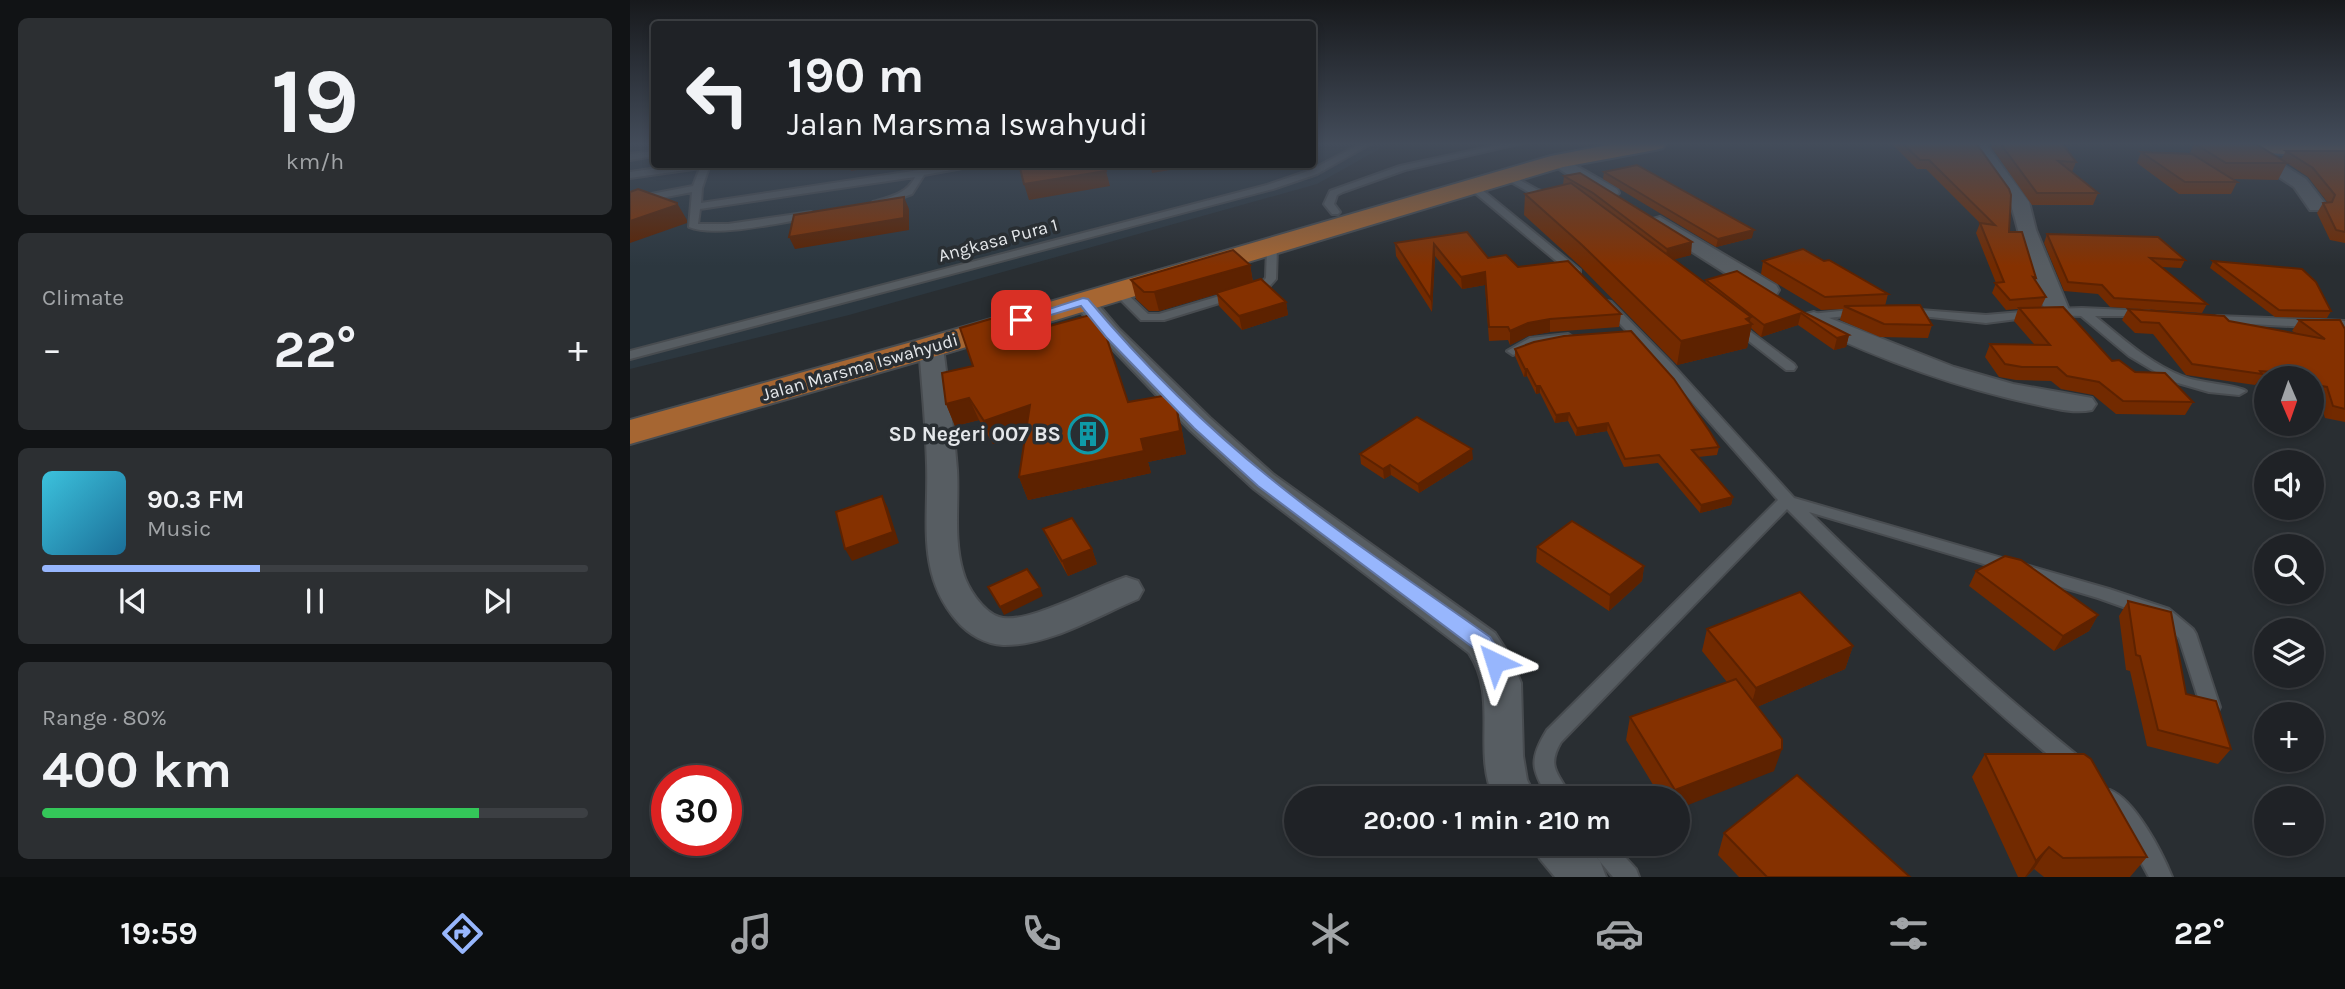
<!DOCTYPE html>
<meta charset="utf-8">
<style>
body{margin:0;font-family:Karla,sans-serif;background:#2c2f32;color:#f1f3f6;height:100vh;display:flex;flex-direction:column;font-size:26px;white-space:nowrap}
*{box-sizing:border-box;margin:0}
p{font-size:23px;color:#a1a4a7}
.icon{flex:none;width:38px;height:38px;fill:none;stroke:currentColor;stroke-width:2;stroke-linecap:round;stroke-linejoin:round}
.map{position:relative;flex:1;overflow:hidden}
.side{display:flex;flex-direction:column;gap:18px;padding:18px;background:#111315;width:630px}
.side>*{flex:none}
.top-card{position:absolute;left:21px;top:21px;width:665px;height:147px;border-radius:7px;box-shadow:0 4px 10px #0003,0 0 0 2px #3c3f43;background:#1f2226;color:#f1f3f6;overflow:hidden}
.needle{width:46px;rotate:178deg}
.buttons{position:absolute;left:1624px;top:366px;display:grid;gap:14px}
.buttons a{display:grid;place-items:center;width:70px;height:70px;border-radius:50%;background:#1f2226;box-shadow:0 4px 10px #0003,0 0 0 2px #3c3f43;font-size:35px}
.speed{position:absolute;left:21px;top:765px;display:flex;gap:14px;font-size:35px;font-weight:700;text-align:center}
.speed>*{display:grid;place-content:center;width:91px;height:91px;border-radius:50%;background:#1f2226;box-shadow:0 4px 10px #0003,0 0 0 2px #3c3f43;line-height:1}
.speed .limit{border:10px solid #d22;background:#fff;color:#111}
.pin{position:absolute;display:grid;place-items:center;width:60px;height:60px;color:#fff;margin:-30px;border-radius:14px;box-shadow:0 4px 10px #0006}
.me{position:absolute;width:77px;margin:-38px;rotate:319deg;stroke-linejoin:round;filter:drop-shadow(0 0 5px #0008)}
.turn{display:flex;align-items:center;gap:24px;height:147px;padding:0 21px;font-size:32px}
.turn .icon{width:91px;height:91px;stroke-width:2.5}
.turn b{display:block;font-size:49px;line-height:60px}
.big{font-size:52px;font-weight:700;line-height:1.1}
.side .widget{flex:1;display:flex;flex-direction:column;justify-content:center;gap:10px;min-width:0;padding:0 24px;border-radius:10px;background:#2c2f32}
.side .dial{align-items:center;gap:0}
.dial b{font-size:91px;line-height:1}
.song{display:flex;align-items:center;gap:21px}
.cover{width:84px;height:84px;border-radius:10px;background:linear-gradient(135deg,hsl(190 70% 55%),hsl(200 70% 35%))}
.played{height:7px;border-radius:4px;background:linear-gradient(90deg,#97b6fd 40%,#3c3f43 40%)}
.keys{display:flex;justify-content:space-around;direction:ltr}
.heat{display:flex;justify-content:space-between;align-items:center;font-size:38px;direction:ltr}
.charge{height:10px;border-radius:5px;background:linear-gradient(90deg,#34c759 80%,#3c3f43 0)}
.trip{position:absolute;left:654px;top:786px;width:406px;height:70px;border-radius:35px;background:#1f2226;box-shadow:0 4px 10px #0003,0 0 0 2px #3c3f43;font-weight:700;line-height:70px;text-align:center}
.dock{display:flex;height:112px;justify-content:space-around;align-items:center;background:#0c0e0f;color:#a1a4a7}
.dock .icon{width:49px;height:49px}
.dock .current{color:#97b6fd}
.dock b{font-size:32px;color:#f1f3f6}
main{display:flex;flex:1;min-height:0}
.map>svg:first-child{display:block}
.built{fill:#2c373f}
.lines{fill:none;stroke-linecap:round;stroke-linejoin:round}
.service-casing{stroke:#484c50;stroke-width:4}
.minor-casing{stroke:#484c50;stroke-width:4}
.trunk-casing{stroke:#484c50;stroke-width:4}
.service{fill:#575d62;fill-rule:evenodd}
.minor{fill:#575d62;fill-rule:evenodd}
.trunk{fill:#a66632;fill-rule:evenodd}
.wall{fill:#722a00}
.shaded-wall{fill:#5d2200}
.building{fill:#853100;stroke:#5d2200;stroke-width:2}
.route{fill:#97b6fd;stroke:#6276a4;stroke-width:2}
.labels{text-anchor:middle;stroke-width:7;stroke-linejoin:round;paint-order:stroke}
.far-street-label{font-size:18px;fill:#e4e7ea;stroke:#292e32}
.poi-label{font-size:21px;font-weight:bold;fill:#e4e7ea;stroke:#292e32;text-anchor:end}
</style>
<main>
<section class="side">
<div class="widget dial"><b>19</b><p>km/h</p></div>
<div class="widget"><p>Climate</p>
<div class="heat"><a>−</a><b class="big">22°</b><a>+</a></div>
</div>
<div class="widget">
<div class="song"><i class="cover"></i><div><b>90.3 FM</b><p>Music</p></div></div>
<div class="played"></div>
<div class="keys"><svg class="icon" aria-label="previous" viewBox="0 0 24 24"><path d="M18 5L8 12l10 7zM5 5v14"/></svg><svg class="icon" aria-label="pause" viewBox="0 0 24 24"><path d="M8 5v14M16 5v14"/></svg><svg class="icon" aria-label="next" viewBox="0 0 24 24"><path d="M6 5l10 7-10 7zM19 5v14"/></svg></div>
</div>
<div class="widget"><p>Range · 80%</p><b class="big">400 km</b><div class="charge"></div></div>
</section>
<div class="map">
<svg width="1715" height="877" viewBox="0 0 1715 877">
<rect width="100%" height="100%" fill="#292e32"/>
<polygon class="built" points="0,143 24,143 24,164 682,164 683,143 760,143 687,184 219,315 0,369"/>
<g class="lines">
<defs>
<g id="service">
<polygon points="732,143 742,143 687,174 643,189 0,359 0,351 637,185 681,170"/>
<polygon points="877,143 892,143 775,170 713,192 707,195 704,204 710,212 708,214 702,214 694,204 700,191 770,166"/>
<polygon points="24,151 24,156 0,160 0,154"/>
<path d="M56,164h27l-4,3 -7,21 -1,15 258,-39h25l-60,11 -12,19 -36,13 -3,-1v-4c17,-5 34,-8 42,-25l-215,32 -2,15h30l83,-12 5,3 -5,3c-30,4 -95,20 -122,9l3,-35 -62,12v-6l63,-12 7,-18 -70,10v-6z"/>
<polygon points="877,173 908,190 927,196 922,199 902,194 874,178 873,176"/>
<polygon points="839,184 845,184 950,270 950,274 942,274 839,188"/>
<polygon points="642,244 647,247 646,279 638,288 534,320 511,320 482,291 488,288 492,289 518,314 529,314 630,284 636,278 637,247"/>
<path d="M977,301l4,1 61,62 122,134 315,91 60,20 24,20 3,5 24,73 -3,6 -7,2 -7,-2 -24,-75 -22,-19 -59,-21 -289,-86c88,86 178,171 274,248l3,6 -3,6 -7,3 -7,-3c-99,-81 -191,-172 -282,-263l-226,233c-16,27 0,33 10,56h-22c-18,-28 -20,-39 -2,-68l231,-230 -114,-130 -61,-64v-4z"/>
<path d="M1452,308l67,3 2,2 -6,3h-50c27,22 54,47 87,60 15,7 56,9 64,15l-7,4 -30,-3 -38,-11 -42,-25 -48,-40 -28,-1 -6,-3 6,-3z"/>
<polygon points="1229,309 1235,312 1233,314 1181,320 1175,317 1181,314"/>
<polygon points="1277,309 1356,315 1403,311 1409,314 1403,317 1356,323 1273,314 1271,312"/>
<polygon points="1587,316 1715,321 1715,329 1583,322 1583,318"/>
<polygon points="1106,321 1164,364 1166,367 1164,370 1156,370 1102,328 1102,322"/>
<polygon points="938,334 944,338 942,341 907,344 883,355 877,351 900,338"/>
<path d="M1480,790c25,10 52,62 62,87h-23l-22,-41 -27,-36 3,-7z"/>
<polygon points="958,844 983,844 1006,869 1009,877 983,877 961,851"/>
</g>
<g id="minor">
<path d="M1338,143h17l44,59 7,28 34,82 -4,5h-16c-23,-33 -27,-75 -39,-112 -6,-19 -32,-45 -43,-62z"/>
<polygon points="1620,145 1676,179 1697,206 1694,210 1680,210 1664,187 1614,154 1612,150"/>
<polygon points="929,156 987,189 989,193 980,199 973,197 923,165 920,161"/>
<polygon points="1030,217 1146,285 1149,290 1146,295 1130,295 1023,227 1020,223 1023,219"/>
<path d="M453,294l8,2 28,33 91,89 64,57 221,158 15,23 11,27 2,73 4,24 9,18h-42c-22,-48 5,-101 -25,-145l-215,-164 -64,-59 -87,-91 -31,-38 3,-5z"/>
<path d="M1184,312l140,55 59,17 79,14 4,6 -4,6c-18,4 -40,-2 -58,-6 -80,-17 -155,-45 -228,-80l-4,-5 4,-5z"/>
<path d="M301,340l9,2 3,5c5,41 11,82 14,123 2,33 -4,69 6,102 4,15 19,39 36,45 26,9 98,-31 127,-40l12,4 5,9 -5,9c-41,17 -89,47 -135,46 -18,-1 -35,-11 -46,-24 -41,-47 -28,-101 -30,-157 -1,-39 -5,-78 -8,-117l3,-5z"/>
<polygon points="903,844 953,844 970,861 976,877 925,877 910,859"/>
</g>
<g id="trunk">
<polygon points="988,143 1036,143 1033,148 1025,150 933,167 313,354 0,444 0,420 289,340 921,156"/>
<polygon points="1579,143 1715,144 1715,158 1590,150 1582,148"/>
</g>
</defs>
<use href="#service" class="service-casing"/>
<use href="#minor" class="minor-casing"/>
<use href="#trunk" class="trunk-casing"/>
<use href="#service" class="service"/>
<use href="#minor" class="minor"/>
<use href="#trunk" class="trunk"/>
</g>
<g class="wall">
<polygon points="1264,143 1346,143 1379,232 1406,278 1405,281 1416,297 1411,307 1482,361 1563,402 1555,415 1486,414 1463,395 1431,389 1421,381 1386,380 1369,377 1355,357 1360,344 1404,344 1384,321 1388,309 1376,310 1362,293 1366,283 1346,233 1350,223 1296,169 1287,169 1263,145"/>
<polygon points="1362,143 1432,143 1446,162 1442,172 1468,193 1463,205 1402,205 1361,147"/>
<polygon points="1564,143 1651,159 1656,151 1715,151 1715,243 1700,240 1687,213 1693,203 1698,203 1678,177 1657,163 1648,180 1602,179 1607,182 1601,194 1549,194 1507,163 1511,152 1560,153"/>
<polygon points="974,172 1122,238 1086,247 973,179"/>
<polygon points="950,173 1061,255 1043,259 1075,283 1076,280 1175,313 1219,335 1216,347 1204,350 1168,325 1131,337 1121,328 1117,348 1047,365 951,267 894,215 895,194 933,185 934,176"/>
<polygon points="837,232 858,258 888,267 991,314 989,327 920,332 898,336 880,345 878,340 859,341 855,285 832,289 805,256 802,312 766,256 765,243"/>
<polygon points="1417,234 1555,260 1551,268 1532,267 1577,304 1572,313 1480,307 1468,294 1434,291 1414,243"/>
<polygon points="1133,261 1194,261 1258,294 1255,306 1302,325 1298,338 1250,337 1210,320 1213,309 1191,310 1131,274"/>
<polygon points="1583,261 1701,311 1697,318 1645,317 1580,268"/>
<polygon points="620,265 623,282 656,302 658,315 612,330 589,306 587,294 529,311 519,311 506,299 501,280"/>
<polygon points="1498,309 1599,321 1666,333 1662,331 1669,320 1715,329 1715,422 1695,418 1689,399 1682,397 1682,378 1636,378 1636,383 1627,383 1625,385 1556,375 1523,334 1505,333 1492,320"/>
<polygon points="376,338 498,402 551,425 556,454 518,462 521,473 398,500 389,477 396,432 363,444 349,420 325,426 316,404 343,366"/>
<polygon points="885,349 1089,447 1087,455 1068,457 1103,497 1101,505 1070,513 1028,463 994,467 977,431 946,436 938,421 925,423 910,393 906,394 897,376 894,377 885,356"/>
<polygon points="730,454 843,459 789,493 761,475 754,479 731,464"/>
<polygon points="413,529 462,549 467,564 438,576 420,544"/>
<polygon points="907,547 1014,566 1012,581 979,611 906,562"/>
<polygon points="1346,571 1468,615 1459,631 1424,651 1339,586"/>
<polygon points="1498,601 1556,694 1601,749 1588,764 1517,746 1500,671 1496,670 1489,616"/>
<polygon points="1077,629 1223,646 1215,669 1127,707 1144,771 1048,798 1031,798 996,740 1000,717 1097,682 1072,651"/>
<polygon points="1355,754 1517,857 1500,877 1414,877 1404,869 1396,877 1388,877 1342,777"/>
<polygon points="1094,833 1280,877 1109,877 1088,855"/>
</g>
<g class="shaded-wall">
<polygon points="219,164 263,164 221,171"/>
<polygon points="520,164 545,164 546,169 522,173"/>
<polygon points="476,171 480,186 399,200 394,184"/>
<polygon points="274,197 279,209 279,230 165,249 159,237"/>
<polygon points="47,203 57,220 57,223 0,243 0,221"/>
<polygon points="1124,230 1122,238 1086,247 1088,239"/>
<polygon points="1062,242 1061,255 1035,262 1037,249"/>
<polygon points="804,244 805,256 802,312 801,299"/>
<polygon points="620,265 623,283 529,311 524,292"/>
<polygon points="855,272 855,285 832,289 831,277"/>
<polygon points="656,302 658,315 612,330 609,316"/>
<polygon points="1171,313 1168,325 1131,337 1134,325"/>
<polygon points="1121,317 1119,324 1122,324 1117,348 1047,365 1051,341"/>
<polygon points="920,319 920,332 898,336 880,345 880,331 898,323"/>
<polygon points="1219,335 1216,347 1204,350 1207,338"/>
<polygon points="895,369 897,369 897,376 894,377"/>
<polygon points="906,386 910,386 910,393 906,394"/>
<polygon points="339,398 349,420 325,426 316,404"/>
<polygon points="546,403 551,425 556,454 518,462 521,473 398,500 389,477"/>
<polygon points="400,405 409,427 363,444 354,421"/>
<polygon points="939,413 938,421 925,423 926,415"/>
<polygon points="978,423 977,431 946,436 947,428"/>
<polygon points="842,449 843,459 789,493 788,484"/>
<polygon points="760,465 761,475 754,479 753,469"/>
<polygon points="252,496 258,508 269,543 222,561 215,549"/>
<polygon points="1103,497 1101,505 1070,513 1071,505"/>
<polygon points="462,549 467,564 438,576 432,561"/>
<polygon points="1014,566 1012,581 979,611 980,595"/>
<polygon points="410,588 413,596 374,615 370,607"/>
<polygon points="1468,615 1459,631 1424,651 1433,636"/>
<polygon points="1223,646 1215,669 1120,710 1126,688"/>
<polygon points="1152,749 1144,771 1048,809 1048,798 1043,798 1045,790"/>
<polygon points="1419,847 1404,869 1396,877 1395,877 1406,861"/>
</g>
<g class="building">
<polygon points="1272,143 1346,143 1379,189 1381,195 1379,232 1392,232 1406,278 1403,277 1416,297 1380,300 1365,283 1374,282 1350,223 1365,225 1299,160 1290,160"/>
<polygon points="1370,143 1432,143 1446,162 1428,161 1468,193 1407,193"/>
<polygon points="1564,143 1626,144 1657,163 1596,163"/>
<polygon points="1656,151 1715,151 1715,232 1706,230 1693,203 1702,202 1705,195 1683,168"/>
<polygon points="1511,152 1562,154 1607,182 1555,182"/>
<polygon points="389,164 474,164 476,171 394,184"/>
<polygon points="1007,165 1124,230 1088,239 974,172"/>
<polygon points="950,173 1062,242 1037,249 963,193 934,176"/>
<polygon points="941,183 1121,317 1116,319 1122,324 1051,341 952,245 895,194"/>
<polygon points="8,189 47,203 47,205 0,221 0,192"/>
<polygon points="274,197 274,218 159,237 164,215"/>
<polygon points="837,232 858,258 876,255 888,267 938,261 991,314 920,319 898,323 880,331 878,327 859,327 855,272 831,277 804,244 801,299 765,243"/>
<polygon points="1417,234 1528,237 1555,260 1520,258 1577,304 1484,298 1472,285 1438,282"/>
<polygon points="1173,249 1194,261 1199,260 1258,294 1195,297 1133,261"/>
<polygon points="603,250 620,265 524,292 514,292 501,280"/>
<polygon points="1583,261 1672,269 1686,282 1701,311 1649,310"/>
<polygon points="1107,271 1175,313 1219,335 1207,338 1171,313 1134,325 1076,280"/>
<polygon points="631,279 656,302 609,316 586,293"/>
<polygon points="1290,305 1302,325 1254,324 1214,306"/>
<polygon points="1433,307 1482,361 1489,360 1505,372 1535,373 1563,402 1493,401 1469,382 1437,376 1427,367 1392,367 1375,364 1360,344 1420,345 1389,308"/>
<polygon points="1498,309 1594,316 1599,321 1695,339 1669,320 1710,320 1715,329 1715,409 1703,406 1697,387 1686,385 1681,374 1630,371 1632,374 1562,364 1529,323 1511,322"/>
<polygon points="460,315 474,330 498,402 538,395 546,403 550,431 511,439 514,451 389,477 400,405 354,421 339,398 316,404 312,373 343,366 330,328 367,317 376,338"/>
<polygon points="1001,331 1044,379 1080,432 1089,447 1062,450 1103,497 1071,505 1029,455 995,459 978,423 947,428 939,413 926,415 910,386 906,386 897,369 895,369 885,349 904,342 934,336"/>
<polygon points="787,417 842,449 788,484 760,465 753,469 730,454"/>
<polygon points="252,496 263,532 215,549 206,512"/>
<polygon points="442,518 462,549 432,561 413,529"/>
<polygon points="942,521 1014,566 980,595 907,547"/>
<polygon points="1375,556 1391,560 1468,615 1433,636 1346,571"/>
<polygon points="397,569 410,588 370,607 358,587"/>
<polygon points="1170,592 1223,646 1126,688 1077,629"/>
<polygon points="1498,601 1541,612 1556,694 1586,701 1601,749 1528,730 1510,656 1506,655"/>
<polygon points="1106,679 1152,739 1152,749 1045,790 1000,717"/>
<polygon points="1355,754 1454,754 1461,759 1517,857 1433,858 1419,847 1406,861"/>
<polygon points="1167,775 1280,877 1137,877 1094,833"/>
</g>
<linearGradient id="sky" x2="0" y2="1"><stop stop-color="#17191c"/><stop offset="0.54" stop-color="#434c5a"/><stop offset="1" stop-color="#434c5a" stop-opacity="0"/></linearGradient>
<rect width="1715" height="266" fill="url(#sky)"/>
<path class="route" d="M453,298l5,1c54,64 116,126 182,179 70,57 147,107 220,159l16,25 -3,6c-16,5 -20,-8 -28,-19l-217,-163 -64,-58 -88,-91 -25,-31 -60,18 -6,-4z"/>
<defs>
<symbol id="building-ring" viewBox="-11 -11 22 22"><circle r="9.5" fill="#292e32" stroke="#0f9aa8" stroke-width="1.5"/><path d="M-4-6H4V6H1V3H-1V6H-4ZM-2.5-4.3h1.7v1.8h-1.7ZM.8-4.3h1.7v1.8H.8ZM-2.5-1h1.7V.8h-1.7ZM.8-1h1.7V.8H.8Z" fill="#0f9aa8"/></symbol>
</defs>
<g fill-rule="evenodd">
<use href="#building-ring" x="436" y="412" width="44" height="44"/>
</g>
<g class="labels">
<g class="far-street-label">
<text transform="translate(368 240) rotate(-15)" y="6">Angkasa Pura 1</text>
<text transform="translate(230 367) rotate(-16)" y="6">Jalan Marsma Iswahyudi</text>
</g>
<g class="poi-label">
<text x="431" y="441">SD Negeri 007 BS</text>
</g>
</g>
</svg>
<div class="buttons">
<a><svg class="needle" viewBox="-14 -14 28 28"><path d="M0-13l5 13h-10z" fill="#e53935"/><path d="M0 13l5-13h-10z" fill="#a1a4a7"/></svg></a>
<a><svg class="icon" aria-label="sound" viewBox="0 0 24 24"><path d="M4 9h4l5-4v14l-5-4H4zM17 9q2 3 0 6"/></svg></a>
<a><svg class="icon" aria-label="search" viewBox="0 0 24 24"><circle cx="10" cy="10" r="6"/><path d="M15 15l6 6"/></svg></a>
<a><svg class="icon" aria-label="layers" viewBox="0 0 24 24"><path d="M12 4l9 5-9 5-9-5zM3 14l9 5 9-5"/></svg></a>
<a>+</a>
<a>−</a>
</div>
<div class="speed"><div class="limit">30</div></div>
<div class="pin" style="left:391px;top:320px;background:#d93025"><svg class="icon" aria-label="arrive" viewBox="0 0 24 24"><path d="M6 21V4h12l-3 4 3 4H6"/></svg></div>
<svg class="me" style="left:865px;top:662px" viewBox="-20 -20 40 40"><path d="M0-17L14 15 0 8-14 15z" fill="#97b6fd" stroke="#fff" stroke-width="4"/></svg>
<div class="trip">20:00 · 1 min · 210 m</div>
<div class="top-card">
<div class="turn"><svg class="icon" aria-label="left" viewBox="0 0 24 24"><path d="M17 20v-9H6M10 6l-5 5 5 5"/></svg><div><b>190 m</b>Jalan Marsma Iswahyudi</div></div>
</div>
</div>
</main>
<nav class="dock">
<b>19:59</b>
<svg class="icon current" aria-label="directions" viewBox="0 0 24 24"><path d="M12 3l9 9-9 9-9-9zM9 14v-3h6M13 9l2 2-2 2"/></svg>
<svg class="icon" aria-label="music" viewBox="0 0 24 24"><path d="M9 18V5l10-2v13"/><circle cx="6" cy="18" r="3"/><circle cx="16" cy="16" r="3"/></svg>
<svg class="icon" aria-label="phone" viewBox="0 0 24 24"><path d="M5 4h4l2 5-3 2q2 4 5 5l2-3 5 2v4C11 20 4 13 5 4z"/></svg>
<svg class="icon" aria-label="climate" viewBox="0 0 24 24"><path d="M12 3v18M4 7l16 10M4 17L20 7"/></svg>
<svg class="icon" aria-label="car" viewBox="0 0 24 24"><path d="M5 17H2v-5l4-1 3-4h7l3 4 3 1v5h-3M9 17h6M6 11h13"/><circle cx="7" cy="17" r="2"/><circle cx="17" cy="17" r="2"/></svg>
<svg class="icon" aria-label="filters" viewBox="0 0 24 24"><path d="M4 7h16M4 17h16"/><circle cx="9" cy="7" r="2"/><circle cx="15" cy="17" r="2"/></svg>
<b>22°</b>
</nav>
